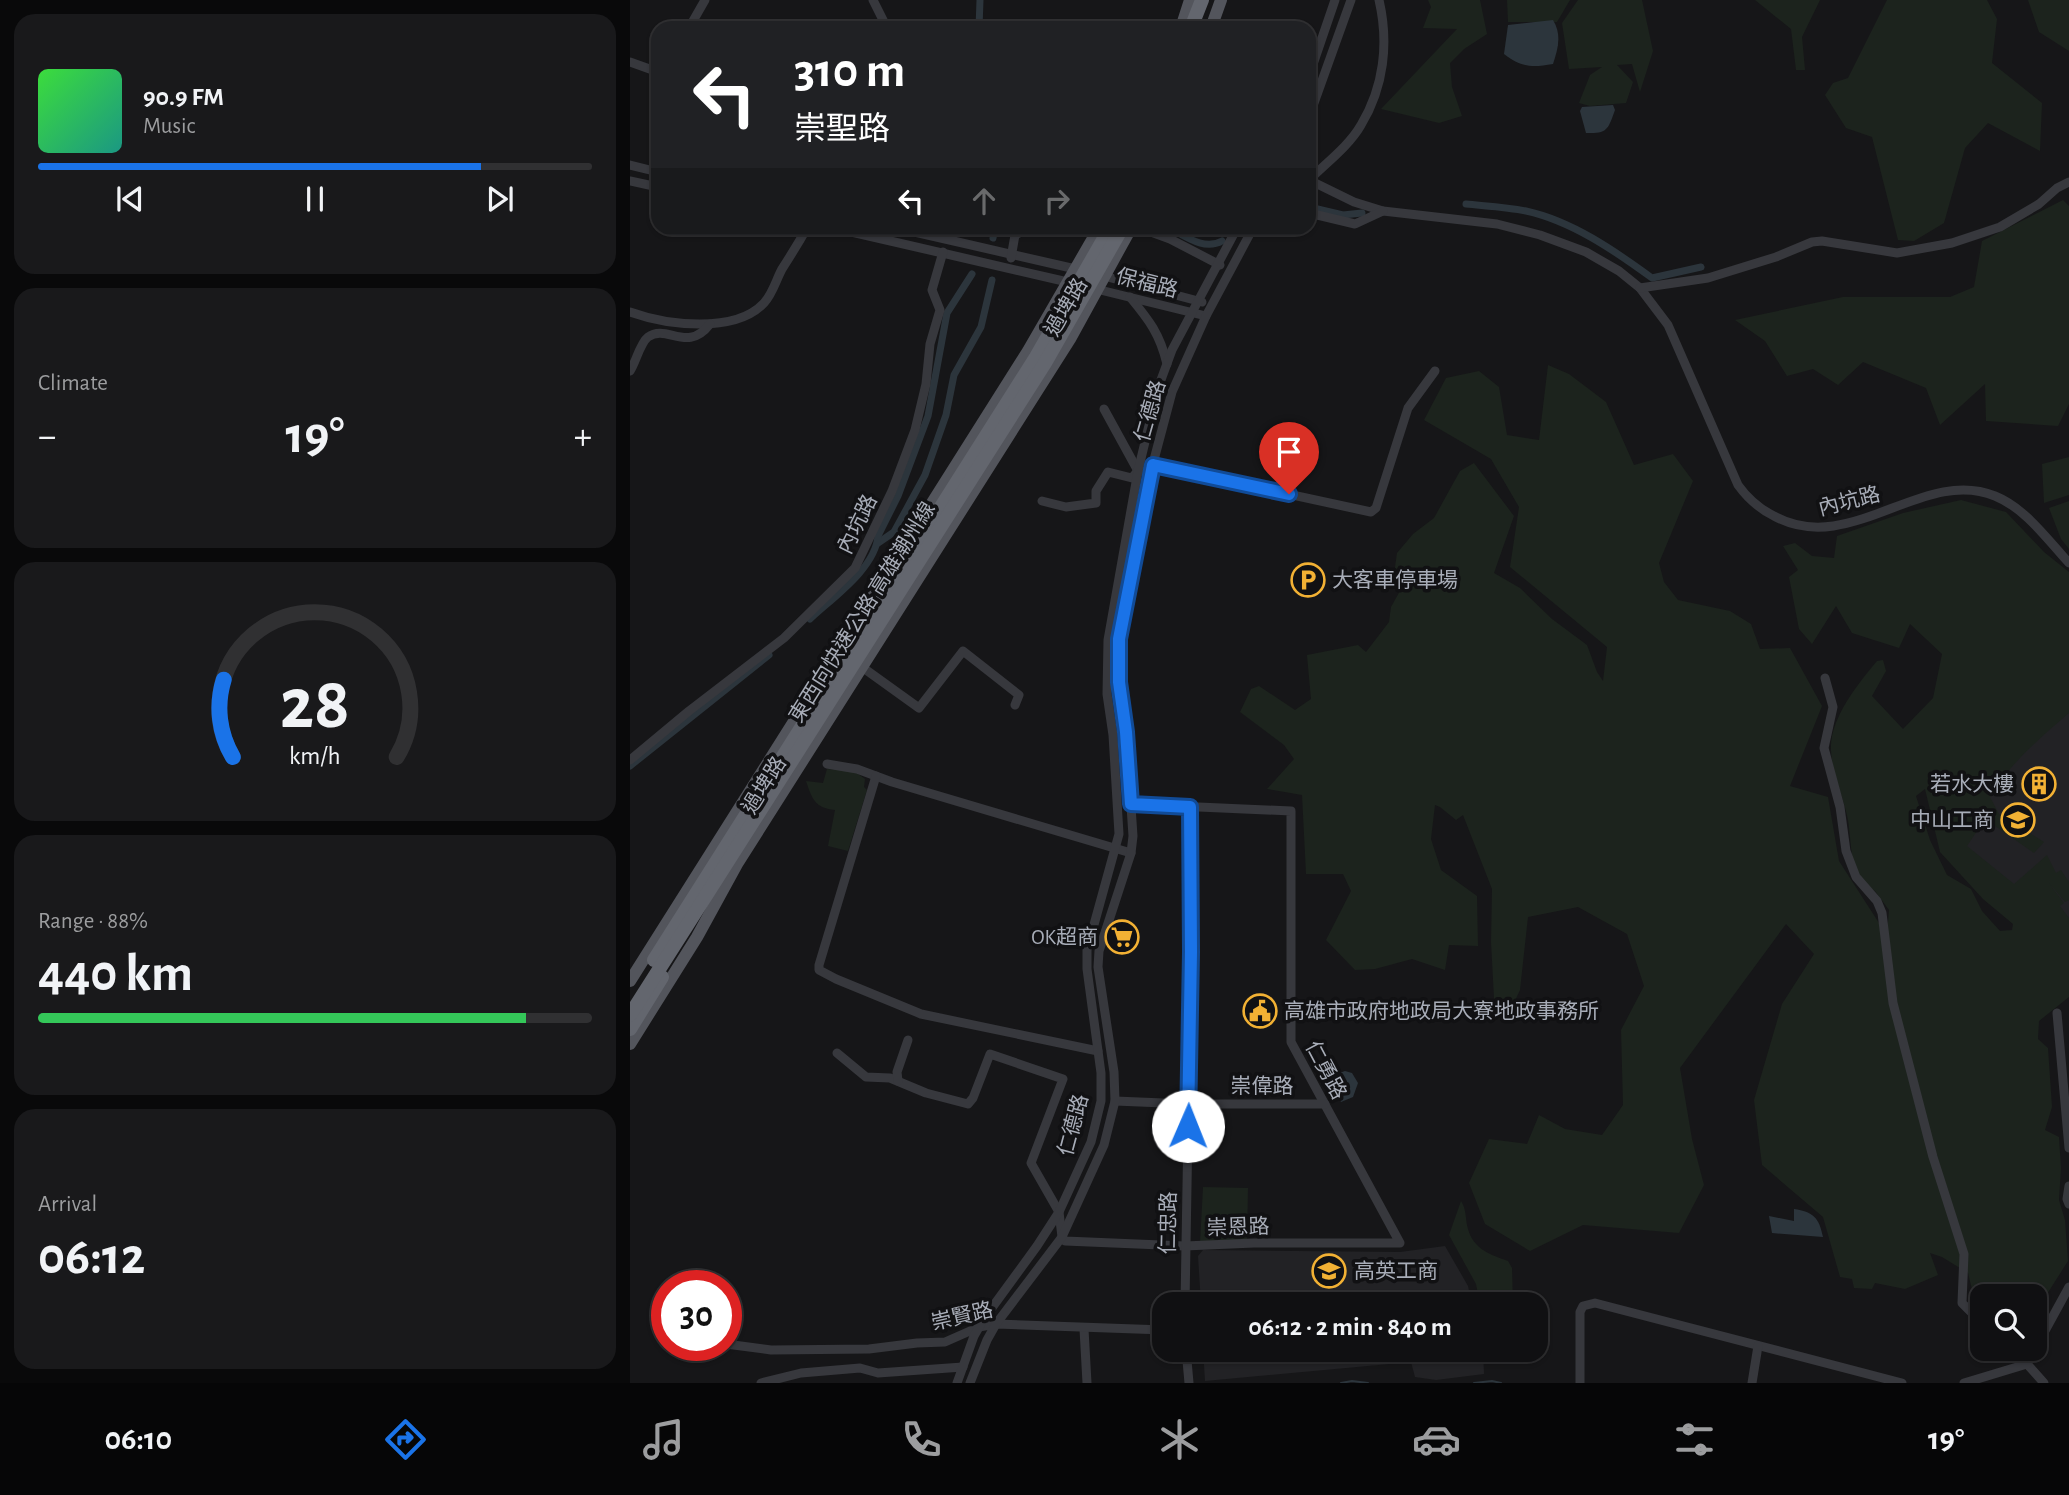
<!DOCTYPE html>
<meta charset="utf-8">
<style>
body{margin:0;font-family:"Alegreya Sans","Noto Sans TC",sans-serif;background:#19191b;color:#f1f3f6;height:100vh;display:flex;flex-direction:column;font-size:26px;white-space:nowrap}
*{box-sizing:border-box;margin:0}
p{font-size:23px;color:#9c9d9f}
.icon{flex:none;width:38px;height:38px;fill:none;stroke:currentColor;stroke-width:2;stroke-linecap:round;stroke-linejoin:round}
.map{position:relative;flex:1;overflow:hidden}
.details{display:flex;flex-direction:column;gap:14px;padding:14px;background:#09090a;width:630px}
.details>*{flex:none}
.guide{position:absolute;left:21px;top:21px;width:665px;height:214px;border-radius:21px;box-shadow:0 2px 5px #0004,0 0 0 2px #303032;background:#202124;color:#fff;overflow:hidden}
.controls{position:absolute;left:1340px;top:1284px;display:grid;gap:14px}
.controls a{display:grid;place-items:center;width:77px;height:77px;border-radius:14px;background:#101012;box-shadow:0 2px 5px #0004,0 0 0 2px #303032;font-size:35px}
.speed{position:absolute;left:21px;top:1270px;display:flex;gap:14px;font-size:35px;font-weight:700;text-align:center}
.speed>*{display:grid;place-content:center;width:91px;height:91px;border-radius:50%;background:#101012;box-shadow:0 2px 5px #0004,0 0 0 2px #303032;line-height:1}
.speed .limit{border:10px solid #d22;background:#fff;color:#111}
.pin{position:absolute;display:grid;place-items:center;width:60px;height:60px;color:#fff;margin:-72px -30px;border-radius:50% 50% 50% 0;rotate:-45deg;box-shadow:0 0 7px #0007}
.pin .icon{rotate:45deg}
.me{position:absolute;width:77px;margin:-38px;rotate:1deg;stroke-linejoin:round;filter:drop-shadow(0 0 5px #0008)}
.turn{display:flex;align-items:center;gap:24px;height:147px;padding:0 28px;font-size:32px}
.turn .icon{width:91px;height:91px;stroke-width:2.5}
.turn b{display:block;font-size:49px;line-height:60px}
.lanes{display:flex;align-items:center;height:66px;padding:0 28px;background:#0003;justify-content:center;gap:35px;direction:ltr}
.lanes .off{opacity:.35}
.big{font-size:52px;font-weight:700;line-height:1.1}
.details .card{flex:1;display:flex;flex-direction:column;justify-content:center;gap:10px;min-width:0;padding:0 24px;border-radius:21px;background:#19191b}
.details .dial{align-items:center;gap:0}
.dial svg{height:182px;overflow:visible;fill:none;stroke:#303032;stroke-width:7;stroke-linecap:round;text-anchor:middle}
.dial text{fill:#f1f3f6;stroke:none}
.song{display:flex;align-items:center;gap:21px}
.cover{width:84px;height:84px;border-radius:10px;background:linear-gradient(135deg,hsl(120 70% 55%),hsl(170 70% 35%))}
.played{height:7px;border-radius:4px;background:linear-gradient(90deg,#1a73e8 80%,#303032 80%)}
.keys{display:flex;justify-content:space-around;direction:ltr}
.heat{display:flex;justify-content:space-between;align-items:center;font-size:38px;direction:ltr}
.charge{height:10px;border-radius:5px;background:linear-gradient(90deg,#34c759 88%,#303032 0)}
.trip{position:absolute;left:522px;top:1292px;width:396px;height:70px;border-radius:21px;background:#101012;box-shadow:0 2px 5px #0004,0 0 0 2px #303032;font-weight:700;line-height:70px;text-align:center}
.dock{display:flex;height:112px;justify-content:space-around;align-items:center;background:#060607;color:#9c9d9f}
.dock .icon{width:49px;height:49px}
.dock .on{color:#1a73e8}
.dock b{font-size:32px;color:#f1f3f6}
main{display:flex;flex:1;min-height:0}
.map>svg:first-child{display:block}
.built{fill:#222225}
.green{fill:#1c231d;fill-rule:evenodd}
.water{fill:#2c353c}
.lines{fill:none;stroke-linecap:round;stroke-linejoin:round}
.stream{stroke:#2c353c;stroke-width:2}
.canal{stroke:#2c353c;stroke-width:7}
.minor{stroke:#37383d;stroke-width:9}
.major{stroke:#53555c;stroke-width:12}
.highway{stroke:#63666e;stroke-width:14}
.highway-bridge{stroke:#63666e;stroke-width:14}
.route-casing{stroke:#114b97;stroke-width:18}
.route{stroke:#1a73e8;stroke-width:12}
.labels{text-anchor:middle;stroke-width:7;stroke-linejoin:round;paint-order:stroke}
.street-label{font-size:21px;fill:#a8adb8;stroke:#111113}
.poi-label{font-size:21px;fill:#a8adb8;stroke:#111113;text-anchor:start}
</style>
<main>
<section class="details">
<div class="card">
<div class="song"><i class="cover"></i><div><b>90.9 FM</b><p>Music</p></div></div>
<div class="played"></div>
<div class="keys"><svg class="icon" aria-label="previous" viewBox="0 0 24 24"><path d="M18 5L8 12l10 7zM5 5v14"/></svg><svg class="icon" aria-label="pause" viewBox="0 0 24 24"><path d="M8 5v14M16 5v14"/></svg><svg class="icon" aria-label="next" viewBox="0 0 24 24"><path d="M6 5l10 7-10 7zM19 5v14"/></svg></div>
</div>
<div class="card"><p>Climate</p>
<div class="heat"><a>−</a><b class="big">19°</b><a>+</a></div>
</div>
<div class="card dial"><svg viewBox="0 0 100 80">
<path d="M14 69A42 42 0 1 1 86 69"/>
<path d="M14 69A42 42 0 0 1 10 35" stroke="#1a73e8"/>
<text x="50" y="56" font-size="32" font-weight="700">28</text>
<text x="50" y="72" font-size="11">km/h</text>
</svg></div>
<div class="card"><p>Range · 88%</p><b class="big">440 km</b><div class="charge"></div></div>
<div class="card"><p>Arrival</p><b class="big">06:12</b></div>
</section>
<div class="map">
<svg width="1439" height="1383" viewBox="0 0 1439 1383">
<rect width="100%" height="100%" fill="#161618"/>
<g class="built">
<polygon points="1439,675 1439,946 1316,849"/>
<polygon points="815,1246 838,1286 842,1304 571,1304 568,1256 573,1250 770,1252"/>
<polygon points="573,1349 853,1349 854,1374 806,1380 785,1377 781,1362 575,1381"/>
</g>
<g class="green">
<polygon points="798,0 850,0 857,34 834,49 820,63 822,87 832,116 809,123 751,109 827,29 793,28 801,7"/>
<polygon points="877,0 940,0 927,22 878,22"/>
<polygon points="948,0 1012,0 1023,51 1010,92 1002,64 987,65 1003,82 996,103 960,106 949,103 960,75 972,67 939,69 932,23"/>
<polygon points="1125,0 1190,0 1172,37 1175,70 1166,70 1161,29"/>
<polygon points="1257,0 1357,0 1367,19 1362,63 1412,103 1410,151 1358,123 1335,148 1314,223 1284,241 1268,240 1242,137 1216,128 1195,95 1203,83 1218,78"/>
<polygon points="1398,0 1439,0 1439,51 1409,32"/>
<polygon points="1433,200 1439,206 1439,404 1428,426 1356,421 1355,384 1310,425 1296,388 1233,362 1208,385 1183,369 1157,376 1135,341 1105,320 1213,297 1320,297 1344,287 1352,241"/>
<path d="M918,365l21,9 37,28 28,63 39,-11 20,27 -34,82 5,19 14,18 52,11 21,13 9,25 30,-1 32,58 -32,80 38,11 11,64 40,62 6,33 4,-46 -14,-19 -18,-11c-6,-20 -6,-39 -9,-60 -4,-22 -16,-46 -17,-69 -2,-32 27,-67 46,-90l6,-1 3,11 -14,25 31,33 30,-31 9,-44 -32,-30 -11,24 -47,-15 -16,-27 -24,38 -13,-15 -10,-52 9,-7 -15,-24 12,-3 17,13 22,2 3,-22 66,-23 58,-13 45,12 38,40 25,20v141c-30,26 -59,50 -79,84l9,17 45,28 -10,11 -49,-34 -18,27 47,38 33,-29 9,18 5,-3 8,12v18l-4,2 -16,-19 15,20 -4,3 9,12v79l-30,24 -1,18 10,9 4,59 -7,23 14,7 2,31 -2,32 6,20 3,41 -33,52v-16h-52v13l-8,-8 -7,-29 -26,-16 -12,-4 8,22 -33,14 -30,-6 -3,6 -18,-1 -2,-9 -12,-2 -17,-60 -61,-52 -8,-65 28,-96 32,-50 -28,-30 -106,144 12,71 12,46 -25,48 -96,-8 -53,26 -45,-27 -16,-41 20,-44 38,5 12,-29 26,14 37,6 21,-30 -2,-75 23,-44 -17,-52 -49,-27 -50,10 -8,73 -15,32 -10,-5 -4,-75 1,-53 -29,-74 -7,5 -16,-13 -5,-2 -4,34 10,31 36,26 1,50 -29,-1 -4,25 -33,-11 -37,10 -20,1 -29,-30 25,-49 -8,-17h-37l-4,-79 -35,-6 27,-30 -10,-14 -44,-33 11,-23 8,-3 36,24 16,-11 -4,-44 51,-10 8,7 23,-30 2,-15 14,-25 -11,-8 3,-21 16,-19 21,-16 26,-47 14,-8 40,53 -20,57 26,15 32,31 35,26 10,27 6,9 4,-34 -97,-80 9,-60 -28,-48 -67,-39 22,-42 33,-7 20,16 8,48 32,5zM1295,789l15,63 43,47 30,25 -1,6 -12,1 -18,-20 -11,-22 -24,-14 -17,-35 -14,-44z"/>
<polygon points="1439,457 1439,495 1414,503 1412,464"/>
<polygon points="1439,501 1439,549 1431,539 1419,508"/>
<path d="M197,769l27,2 11,8 -1,8 3,3 -19,61 -20,-5 7,-36c-20,-2 -23,-11 -29,-29l17,2z"/>
<polygon points="573,1187 618,1188 617,1241 570,1243"/>
<path d="M831,1201c6,9 4,18 7,28 5,20 23,26 40,32l4,7 1,36h-33l-4,-20 -27,-49z"/>
</g>
<g class="water">
<path d="M923,20c9,15 5,29 0,44 -22,4 -32,3 -49,-10l4,-29z"/>
<path d="M983,105l2,5c-7,19 -7,24 -29,23l-6,-22 2,-4z"/>
<polygon points="715,1071 722,1073 728,1083 723,1097 711,1102 702,1081 704,1075"/>
<path d="M1164,1209c19,3 25,8 29,28l-51,-4 -3,-17 25,5z"/>
</g>
<g class="lines">
<g class="stream">
<polyline points="711,1383 722,1381 738,1383"/>
<polyline points="844,1383 862,1381 871,1383"/>
</g>
<g class="canal">
<polyline points="349,28 350,0"/>
<path d="M836,204c20,2 41,3 60,7 46,10 89,40 126,67l49,-11"/>
<polyline points="679,207 713,215 732,213"/>
<path d="M539,228c16,8 35,23 53,13"/>
<polyline points="363,238 365,228"/>
<polyline points="248,543 264,532 295,475 316,415 324,375 351,327 362,280"/>
<path d="M180,619c22,-21 65,-50 68,-83l20,-40 30,-80 19,-103 25,-39"/>
<polyline points="0,766 139,655"/>
</g>
<g class="minor">
<polyline points="243,0 257,28"/>
<path d="M749,0c10,43 5,87 -18,125 -12,21 -35,38 -52,55l45,22 29,9 114,13 43,11 46,17 33,19 21,17 28,37 70,160c10,14 20,23 36,31 76,42 149,-50 221,-20 30,12 52,43 74,67"/>
<polyline points="59,28 75,0"/>
<polyline points="0,62 28,72"/>
<polyline points="679,76 705,0"/>
<polyline points="679,117 721,0"/>
<polyline points="0,165 28,172"/>
<polyline points="0,181 28,187"/>
<polyline points="679,213 725,224 753,211"/>
<polyline points="204,228 442,283"/>
<polyline points="267,228 450,270"/>
<polyline points="380,228 385,235 381,258"/>
<polyline points="510,228 540,239 590,265"/>
<polyline points="385,235 400,228"/>
<polyline points="470,275 572,302"/>
<polyline points="462,288 576,316"/>
<polyline points="1010,288 1078,278 1146,257 1182,242 1192,241 1267,253 1322,243 1370,227 1409,204 1427,188 1439,182"/>
<path d="M500,297c19,23 30,37 37,67"/>
<path d="M0,312c36,13 105,22 134,-9 9,-10 12,-23 18,-34 9,-14 17,-27 25,-41"/>
<path d="M0,371c6,-9 10,-28 18,-34 19,-14 39,17 62,-13"/>
<polyline points="474,409 508,471 521,471"/>
<polyline points="523,465 741,512 746,508 778,408 805,371"/>
<polyline points="412,501 436,507 466,503 466,491 478,472 502,478 507,472"/>
<polyline points="232,667 289,708 333,651 389,695 385,705"/>
<polyline points="1195,678 1203,707 1194,748 1210,807 1216,851 1226,877 1247,901 1252,913 1263,1003 1303,1157 1334,1254 1332,1303 1353,1324"/>
<polyline points="0,760 59,711 154,638 225,568 262,491 285,430 296,384 300,344 310,310 302,290 313,252"/>
<polyline points="197,764 227,769 262,782 501,853"/>
<polyline points="246,776 189,965 189,970 206,979 291,1014 468,1051"/>
<polyline points="1427,1013 1439,1148"/>
<polyline points="207,1053 236,1077 260,1078 296,1093 338,1104 343,1098 360,1054 433,1079 401,1163 429,1212 432,1237 435,1241 555,1246 624,1243 770,1243 661,1042 661,811 501,804"/>
<polyline points="268,1081 267,1072 278,1040"/>
<polyline points="485,1101 558,1104 695,1104"/>
<polyline points="1439,1186 1437,1199 1439,1204"/>
<polyline points="555,1304 561,952 560,807"/>
<polyline points="454,1329 457,1383"/>
<polyline points="96,1344 141,1350 239,1349 287,1343 315,1342 349,1327 366,1324 534,1330"/>
<polyline points="556,1349 559,1383"/>
<polyline points="1405,1349 1439,1287"/>
<polyline points="1405,1349 1397,1364 1414,1383"/>
<polyline points="131,1383 171,1373 230,1368 248,1373 333,1367"/>
<polyline points="327,1383 344,1336 353,1320 407,1246 429,1212 461,1142 471,1101 471,1073 457,969 457,950 489,834 483,735 477,694 478,640 508,471 528,388 542,350 607,228"/>
<polyline points="340,1383 357,1340 366,1324 432,1237 474,1145 485,1101 484,1072 468,967 469,951 501,853 503,836 496,732 489,682 489,639 497,591 521,471 542,392 576,316 623,228"/>
<polyline points="950,1383 950,1312 953,1306 965,1303 1272,1383"/>
<polyline points="1122,1383 1128,1346"/>
<polyline points="1334,1383 1397,1364"/>
</g>
<g class="major">
<polyline points="551,28 560,0"/>
<polyline points="581,28 591,0"/>
<polyline points="0,981 398,351 469,228"/>
<polyline points="0,1044 67,937 107,864 440,339 501,228"/>
</g>
<g class="highway">
<polyline points="561,28 572,0"/>
<polyline points="0,1029 32,977"/>
</g>
<g class="highway-bridge">
<polyline points="24,960 406,357 480,228"/>
<polyline points="0,1015 415,363 492,228"/>
</g>
</g>
<g class="lines">
<defs>
<polyline id="route" points="558,1126 561,952 560,807 501,804 496,732 489,682 489,639 523,465 659,494"/>
</defs>
<use href="#route" class="route-casing"/>
<use href="#route" class="route"/>
</g>
<defs>
<symbol id="parking-ring" viewBox="-11 -11 22 22"><circle r="9.5" fill="#111113" stroke="#f2b134" stroke-width="1.5"/><path d="M-3.5-5.5H1a3.5 3.5 0 0 1 0 7H-1V5.5H-3.5ZM-1-3.4V-.6H.8a1.4 1.4 0 0 0 0-2.8Z" fill="#f2b134"/></symbol>
<symbol id="building-ring" viewBox="-11 -11 22 22"><circle r="9.5" fill="#111113" stroke="#f2b134" stroke-width="1.5"/><path d="M-4-6H4V6H1V3H-1V6H-4ZM-2.5-4.3h1.7v1.8h-1.7ZM.8-4.3h1.7v1.8H.8ZM-2.5-1h1.7V.8h-1.7ZM.8-1h1.7V.8H.8Z" fill="#f2b134"/></symbol>
<symbol id="school-ring" viewBox="-11 -11 22 22"><circle r="9.5" fill="#111113" stroke="#f2b134" stroke-width="1.5"/><path d="M0-5L7-2L0 1L-7-2ZM-4 1L0 2.5L4 1V4Q0 6-4 4Z" fill="#f2b134"/></symbol>
<symbol id="supermarket-ring" viewBox="-11 -11 22 22"><circle r="9.5" fill="#111113" stroke="#f2b134" stroke-width="1.5"/><path d="M-6-5.5h2.5l.6 2H6L4.5 2H-2.5L-4.4-4H-6ZM-1.5 3.2a1.3 1.3 0 1 0 .1 0ZM3 3.2a1.3 1.3 0 1 0 .1 0Z" fill="#f2b134"/></symbol>
<symbol id="civic-ring" viewBox="-11 -11 22 22"><circle r="9.5" fill="#111113" stroke="#f2b134" stroke-width="1.5"/><path d="M-.6-6.5H3V-4.5H.6V-3L4-1V1h2V6H-6V1h2V-1L-.6-3ZM-1.2 2.5V6h2.4V2.5Z" fill="#f2b134"/></symbol>
</defs>
<g fill-rule="evenodd">
<use href="#parking-ring" x="659" y="561" width="38" height="38"/>
<use href="#building-ring" x="1390" y="765" width="38" height="38"/>
<use href="#school-ring" x="1369" y="801" width="38" height="38"/>
<use href="#supermarket-ring" x="473" y="918" width="38" height="38"/>
<use href="#civic-ring" x="611" y="992" width="38" height="38"/>
<use href="#school-ring" x="680" y="1252" width="38" height="38"/>
</g>
<g class="labels">
<g class="street-label">
<text transform="translate(517 283) rotate(14)" y="7">保福路</text>
<text transform="translate(436 307) rotate(-60)" y="7">過埤路</text>
<text transform="translate(520 411) rotate(-74)" y="7">仁德路</text>
<text transform="translate(1219 501) rotate(-14)" y="7">內坑路</text>
<text transform="translate(227 524) rotate(-64)" y="7">內坑路</text>
<text transform="translate(232 612) rotate(-58)" y="7">東西向快速公路 高雄潮州線</text>
<text transform="translate(134 785) rotate(-58)" y="7">過埤路</text>
<text transform="translate(696 1070) rotate(62)" y="7">仁勇路</text>
<text x="632" y="1093">崇偉路</text>
<text transform="translate(443 1125) rotate(-75)" y="7">仁德路</text>
<text transform="translate(538 1223) rotate(-89)" y="7">仁忠路</text>
<text transform="translate(608 1227) rotate(-2)" y="7">崇恩路</text>
<text transform="translate(332 1316) rotate(-13)" y="7">崇賢路</text>
</g>
<g class="poi-label">
<text x="702" y="587">大客車停車場</text>
<text x="1384" y="791" text-anchor="end">若水大樓</text>
<text x="1364" y="827" text-anchor="end">中山工商</text>
<text x="468" y="944" text-anchor="end">OK超商</text>
<text x="654" y="1018">高雄市政府地政局大寮地政事務所</text>
<text x="724" y="1278">高英工商</text>
</g>
</g>
</svg>
<div class="controls">
<a><svg class="icon" aria-label="search" viewBox="0 0 24 24"><circle cx="10" cy="10" r="6"/><path d="M15 15l6 6"/></svg></a>
</div>
<div class="speed"><div class="limit">30</div></div>
<div class="pin" style="left:659px;top:494px;background:#d93025"><svg class="icon" aria-label="arrive" viewBox="0 0 24 24"><path d="M6 21V4h12l-3 4 3 4H6"/></svg></div>
<svg class="me" style="left:558px;top:1126px" viewBox="-20 -20 40 40"><circle r="19" fill="#fff"/><path d="M0-13L10 11 0 6-10 11z" fill="#1a73e8"/></svg>
<div class="trip">06:12 · 2 min · 840 m</div>
<div class="guide">
<div class="turn"><svg class="icon" aria-label="left" viewBox="0 0 24 24"><path d="M17 20v-9H6M10 6l-5 5 5 5"/></svg><div><b>310 m</b>崇聖路</div></div>
<div class="lanes"><svg class="icon" aria-label="left" viewBox="0 0 24 24"><path d="M17 20v-9H6M10 6l-5 5 5 5"/></svg><svg class="icon off" aria-label="ahead" viewBox="0 0 24 24"><path d="M12 20V5M6 11l6-6 6 6"/></svg><svg class="icon off" aria-label="right" viewBox="0 0 24 24"><path d="M7 20v-9h11M14 6l5 5-5 5"/></svg></div>
</div>
</div>
</main>
<nav class="dock">
<b>06:10</b>
<svg class="icon on" aria-label="directions" viewBox="0 0 24 24"><path d="M12 3l9 9-9 9-9-9zM9 14v-3h6M13 9l2 2-2 2"/></svg>
<svg class="icon" aria-label="music" viewBox="0 0 24 24"><path d="M9 18V5l10-2v13"/><circle cx="6" cy="18" r="3"/><circle cx="16" cy="16" r="3"/></svg>
<svg class="icon" aria-label="phone" viewBox="0 0 24 24"><path d="M5 4h4l2 5-3 2q2 4 5 5l2-3 5 2v4C11 20 4 13 5 4z"/></svg>
<svg class="icon" aria-label="climate" viewBox="0 0 24 24"><path d="M12 3v18M4 7l16 10M4 17L20 7"/></svg>
<svg class="icon" aria-label="car" viewBox="0 0 24 24"><path d="M5 17H2v-5l4-1 3-4h7l3 4 3 1v5h-3M9 17h6M6 11h13"/><circle cx="7" cy="17" r="2"/><circle cx="17" cy="17" r="2"/></svg>
<svg class="icon" aria-label="filters" viewBox="0 0 24 24"><path d="M4 7h16M4 17h16"/><circle cx="9" cy="7" r="2"/><circle cx="15" cy="17" r="2"/></svg>
<b>19°</b>
</nav>
